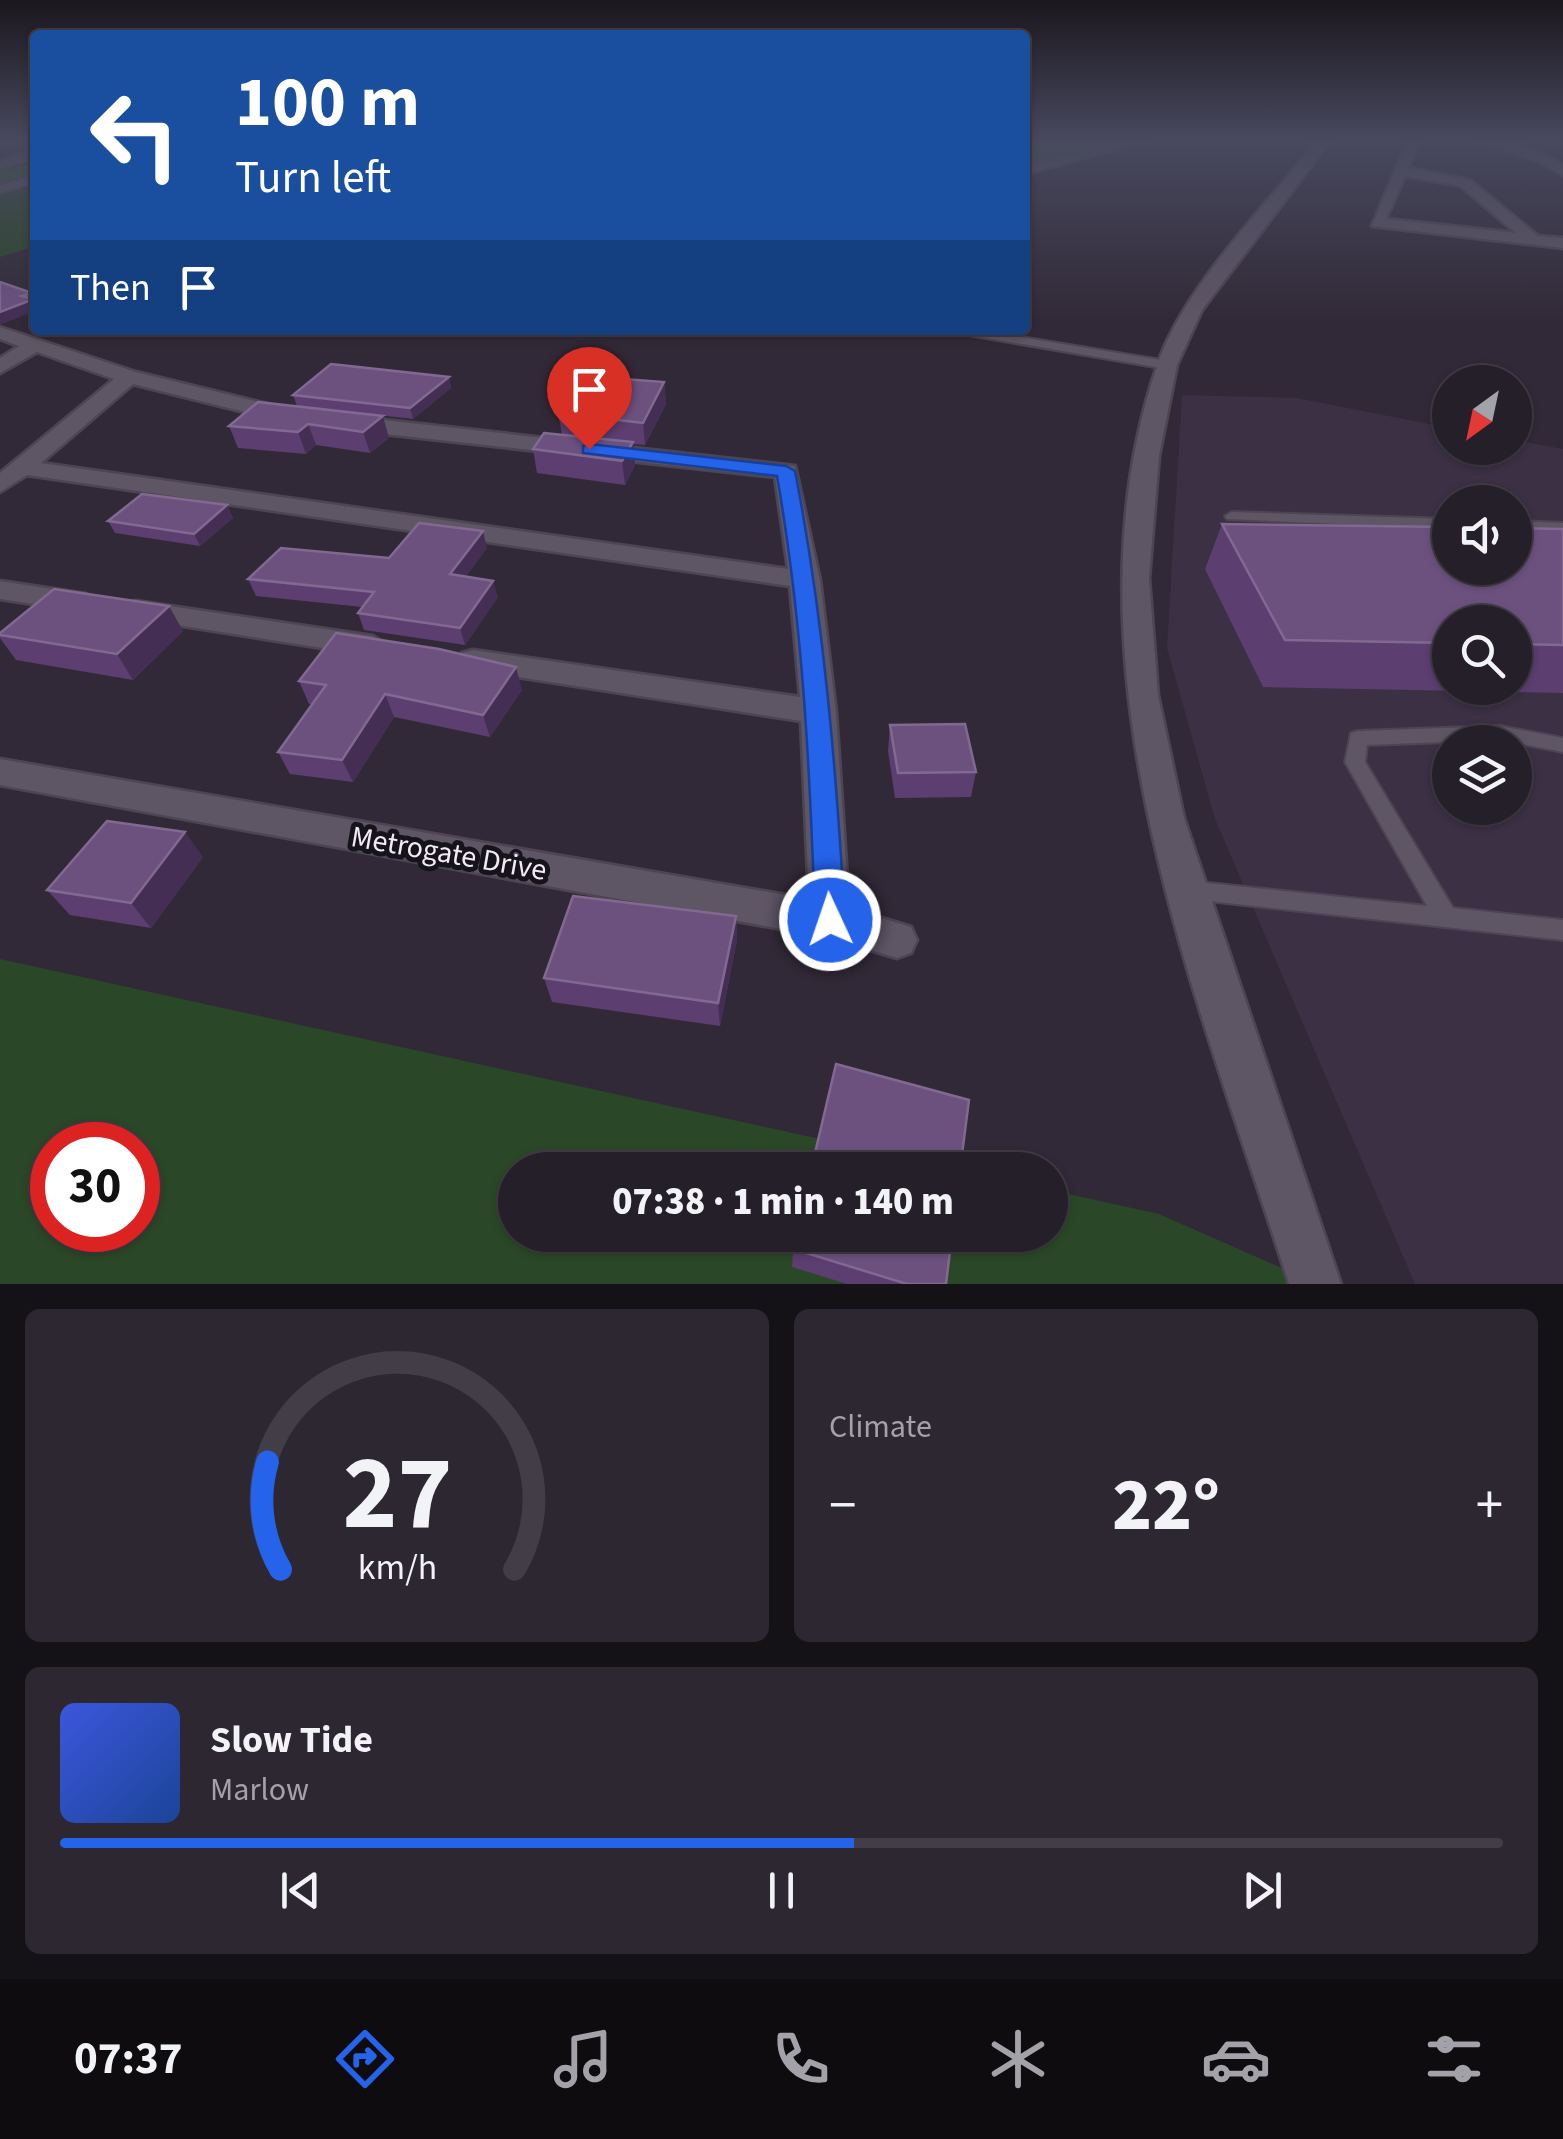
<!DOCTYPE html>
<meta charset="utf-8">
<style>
body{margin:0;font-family:"Source Sans 3",sans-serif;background:#2d2731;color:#f1f3f6;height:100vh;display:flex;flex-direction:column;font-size:38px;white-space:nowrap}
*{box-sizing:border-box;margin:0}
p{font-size:32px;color:#a3a2a8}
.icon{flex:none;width:55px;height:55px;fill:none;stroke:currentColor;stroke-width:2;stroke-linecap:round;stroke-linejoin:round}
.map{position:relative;height:1284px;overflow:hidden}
.side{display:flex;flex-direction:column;gap:25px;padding:25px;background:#141117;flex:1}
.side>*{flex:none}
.top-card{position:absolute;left:30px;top:30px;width:1000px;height:305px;border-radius:10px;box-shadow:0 2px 8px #0004,0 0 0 2px #423d46;background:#1a4fa0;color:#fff;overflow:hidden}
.needle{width:65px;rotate:213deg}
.buttons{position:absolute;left:1432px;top:365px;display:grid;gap:20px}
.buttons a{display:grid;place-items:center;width:100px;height:100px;border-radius:50%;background:#251f29;box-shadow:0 2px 8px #0004,0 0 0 2px #423d46;font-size:50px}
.speed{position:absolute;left:30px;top:1122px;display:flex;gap:20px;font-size:50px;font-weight:700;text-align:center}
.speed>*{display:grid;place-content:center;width:130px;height:130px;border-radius:50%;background:#251f29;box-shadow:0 2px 8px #0004,0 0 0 2px #423d46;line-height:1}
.speed .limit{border:15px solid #d22;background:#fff;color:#111}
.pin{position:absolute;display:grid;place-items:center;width:85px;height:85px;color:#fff;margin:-102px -42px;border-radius:50% 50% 50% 0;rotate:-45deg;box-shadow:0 0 10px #0007}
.pin .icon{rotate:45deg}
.me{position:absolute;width:110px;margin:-55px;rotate:357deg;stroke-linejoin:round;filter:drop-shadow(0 0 8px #0008)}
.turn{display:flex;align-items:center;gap:35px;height:210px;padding:0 40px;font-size:45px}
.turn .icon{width:130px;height:130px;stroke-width:2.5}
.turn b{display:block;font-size:70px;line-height:85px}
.then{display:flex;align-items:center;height:95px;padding:0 40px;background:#0003;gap:20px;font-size:38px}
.big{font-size:75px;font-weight:800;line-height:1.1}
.side .tile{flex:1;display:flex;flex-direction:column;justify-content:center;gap:15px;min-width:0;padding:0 35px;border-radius:15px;background:#2d2731}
.side .dial{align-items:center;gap:0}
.dial svg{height:260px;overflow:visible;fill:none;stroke:#423d46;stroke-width:7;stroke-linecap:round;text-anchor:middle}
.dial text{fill:#f1f3f6;stroke:none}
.song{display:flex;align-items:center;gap:30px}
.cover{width:120px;height:120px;border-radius:15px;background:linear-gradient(135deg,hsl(230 70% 55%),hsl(220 70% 35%))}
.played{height:10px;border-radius:5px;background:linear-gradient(90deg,#2563eb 55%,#423d46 55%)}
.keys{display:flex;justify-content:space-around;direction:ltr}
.heat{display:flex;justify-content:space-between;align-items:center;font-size:55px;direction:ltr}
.side .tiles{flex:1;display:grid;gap:25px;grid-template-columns:1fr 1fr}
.tile:last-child{grid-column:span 2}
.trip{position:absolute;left:498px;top:1152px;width:570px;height:100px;border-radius:50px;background:#251f29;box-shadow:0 2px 8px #0004,0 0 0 2px #423d46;font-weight:800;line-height:100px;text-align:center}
.tabs{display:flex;height:160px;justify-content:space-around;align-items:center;background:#0f0c10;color:#a3a2a8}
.tabs .icon{width:70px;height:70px}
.tabs .active{color:#2563eb}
.tabs b{font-size:45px;color:#f1f3f6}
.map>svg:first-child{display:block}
.built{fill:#3b3044;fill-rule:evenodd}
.green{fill:#2a4727;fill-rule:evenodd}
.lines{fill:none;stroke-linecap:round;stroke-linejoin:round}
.stream{fill:#698866;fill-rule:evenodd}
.river{fill:#2f5e29;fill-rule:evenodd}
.lane-casing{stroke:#4d4551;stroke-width:4}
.street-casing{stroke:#4d4551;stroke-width:5}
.lane{fill:#5e5565;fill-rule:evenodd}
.street{fill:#5e5565;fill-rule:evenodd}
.wall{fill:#5c3e71;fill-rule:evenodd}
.shaded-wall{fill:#442e54}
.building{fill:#6c517f;stroke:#816991;stroke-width:2.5}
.route{fill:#2563eb;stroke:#184099;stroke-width:2.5}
.labels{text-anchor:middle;stroke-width:10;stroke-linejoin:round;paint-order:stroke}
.near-street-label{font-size:30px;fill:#f0ebf4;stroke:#17131a}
</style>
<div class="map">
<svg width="1563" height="1284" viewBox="0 0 1563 1284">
<rect width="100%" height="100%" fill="#312937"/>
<path class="built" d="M1182,395l115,3 153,30v20h65v-8l48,9v835h-148l-200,-465 -48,-171zM1450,502h65v66h-65zM1450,622h65v66h-65zM1450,742h65v66h-65z"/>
<g class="green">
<polygon points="35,186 35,246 0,257 0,196"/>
<path d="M0,959l961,211h-446v65h535v-45l109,24 159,70h-1318zM52,1145h86v85h-86z"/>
</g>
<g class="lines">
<polygon class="stream" points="1313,140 1319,140 1299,168 1295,168"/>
<g class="river">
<polygon points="1066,140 1128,140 1123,147 1025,168 1025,148"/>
<polygon points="35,162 35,184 0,195 0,172"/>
</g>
<defs>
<g id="lane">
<polygon points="0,140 13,140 0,144"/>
<polygon points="951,330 977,330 1167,361 1173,365 1167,369 957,333"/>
<polygon points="1232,512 1450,519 1450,529 1227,519 1225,516"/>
<polygon points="1515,521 1563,523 1563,533 1515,531"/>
<polygon points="1500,726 1563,738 1563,752 1500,740 1367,745 1365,762 1453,908 1563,920 1563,940 1181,898 1178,891 1181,884 1189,881 1427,906 1345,762 1351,733 1358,731"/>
</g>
<g id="street">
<polygon points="1025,140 1042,140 1025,146"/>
<polygon points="1129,140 1150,140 1025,174 1025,166"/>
<path d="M1318,140h13l-129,170 -25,55 -18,91 -10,122 9,117 26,123 157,466h-52c-90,-284 -233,-620 -132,-918 25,-77 110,-162 161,-226z"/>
<path d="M1408,140h12l-12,28 62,12 68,56 25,2v10l-191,-22zM1405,176l56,10 55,47 -130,-14z"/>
<path d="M1472,140c31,0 65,8 91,25v10l-25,-14z"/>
<polygon points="35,150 35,158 0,169 0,161"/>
<polygon points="35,175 35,183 0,193 0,185"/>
<polygon points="0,327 136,372 296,411 299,416 288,423 133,384 41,463 788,569 775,477 348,430 337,423 348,416 795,466 820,580 836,712 849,908 911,927 917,940 911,953 897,958 830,938 0,785 0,759 809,899 801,721 473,670 462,667 458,660 462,653 473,650 800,697 790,586 27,475 0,492 0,473 114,379 37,352 0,373 0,358 19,346 0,339"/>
<polygon points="0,581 86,594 100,603 86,612 0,599"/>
<polygon points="136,601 373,636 388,646 373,656 126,617 122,610 126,603"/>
</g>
</defs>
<use href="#lane" class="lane-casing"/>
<use href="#street" class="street-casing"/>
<use href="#lane" class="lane"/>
<use href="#street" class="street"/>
</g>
<g class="wall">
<polygon points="449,377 451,388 413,419 297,406 293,395"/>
<polygon points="664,382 666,404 645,445 633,444 635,465 625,485 537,473 533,449 562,434 558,413"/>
<polygon points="258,402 389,438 370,453 316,445 306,454 238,448 229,426"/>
<polygon points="227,505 233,518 200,546 115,533 108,521"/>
<path d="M1222,524l341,5v164l-300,-6 -58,-118zM1450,622h65v66h-65z"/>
<polygon points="487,548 466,576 498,597 465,645 364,630 358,613 362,607 256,596 248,579 389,558"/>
<polygon points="183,631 133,680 16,660 0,638 0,633"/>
<polygon points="299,681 522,690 490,737 394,717 353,782 290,774 278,752 312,704 309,704"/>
<polygon points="890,725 976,772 971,797 895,798 888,751"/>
<polygon points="203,857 151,928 70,915 47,890"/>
<polygon points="736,916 737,940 720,1026 552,1002 544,978"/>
<polygon points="793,1249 946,1284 847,1284 792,1267"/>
</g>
<g class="shaded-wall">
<polygon points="32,293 35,299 35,311 0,325 0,312 22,296"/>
<polygon points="449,377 451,388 413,419 410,408"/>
<polygon points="664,382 666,404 645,445 643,423"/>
<polygon points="383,416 389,438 370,453 363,432"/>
<polygon points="308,424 316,445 306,454 298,432"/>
<polygon points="633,442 635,465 625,485 622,461"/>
<polygon points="227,505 233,518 200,546 194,534"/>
<polygon points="483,531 487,548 455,591 450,574"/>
<polygon points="493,581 498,597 465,645 460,628"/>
<polygon points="169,606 183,631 133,680 117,654"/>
<polygon points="516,667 522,690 490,737 483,715"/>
<polygon points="385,694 394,717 353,782 342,760"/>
<polygon points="185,832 203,857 151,928 131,903"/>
<polygon points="736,916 737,940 720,1026 718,1003"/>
</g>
<g class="building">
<polygon points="0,282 32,293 22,296 34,299 0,312"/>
<polygon points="331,364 449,377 410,408 293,395"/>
<polygon points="584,376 664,382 643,423 558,413"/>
<polygon points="258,402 383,416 363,432 308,424 298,432 229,426"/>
<polygon points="544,433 633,442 622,461 533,449"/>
<polygon points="142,494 227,505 194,534 108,521"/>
<polygon points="419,523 483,531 450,574 493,581 460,628 358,613 374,592 248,579 281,548 389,558"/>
<polygon points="1222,524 1450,527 1450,568 1515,568 1515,528 1563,529 1563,645 1515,644 1515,622 1450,622 1450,643 1285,640"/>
<polygon points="54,589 169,606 117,654 0,635 0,633"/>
<polygon points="336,633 439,649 516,667 483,715 385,694 342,760 278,752 326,685 299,681"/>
<polygon points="965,724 976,772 898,773 890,725"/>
<polygon points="107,821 185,832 131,903 47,890"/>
<polygon points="573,896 736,916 718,1003 544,978"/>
<polygon points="836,1064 969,1100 960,1170 811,1170"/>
<polygon points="796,1235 952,1235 946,1284 907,1284 793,1249"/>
</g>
<linearGradient id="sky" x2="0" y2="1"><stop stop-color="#1b171e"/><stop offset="0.44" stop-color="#48495e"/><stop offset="1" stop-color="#48495e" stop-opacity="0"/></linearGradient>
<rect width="1563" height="320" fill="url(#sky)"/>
<path class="route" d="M589,444l197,22 9,5c29,149 41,297 50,449l-4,9 -11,4 -10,-4 -5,-9c-5,-150 -12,-296 -38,-444l-194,-23v-7z"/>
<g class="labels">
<g class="near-street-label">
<text transform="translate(449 853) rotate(10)" y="10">Metrogate Drive</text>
</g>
</g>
</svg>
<div class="buttons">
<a><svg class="needle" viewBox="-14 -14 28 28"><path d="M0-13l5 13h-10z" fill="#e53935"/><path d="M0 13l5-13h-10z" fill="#a3a2a8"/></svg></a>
<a><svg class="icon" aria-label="sound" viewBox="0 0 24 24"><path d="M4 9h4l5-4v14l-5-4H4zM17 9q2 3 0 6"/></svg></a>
<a><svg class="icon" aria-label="search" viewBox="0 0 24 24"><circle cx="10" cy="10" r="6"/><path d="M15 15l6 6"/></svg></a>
<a><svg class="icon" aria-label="layers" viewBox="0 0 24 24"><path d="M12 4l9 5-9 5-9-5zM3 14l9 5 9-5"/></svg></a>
</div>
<div class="speed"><div class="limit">30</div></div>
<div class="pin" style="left:589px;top:449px;background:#d93025"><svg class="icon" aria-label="arrive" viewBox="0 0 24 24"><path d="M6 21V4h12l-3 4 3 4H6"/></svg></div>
<svg class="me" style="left:830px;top:920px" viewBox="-20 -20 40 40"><circle r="17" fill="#2563eb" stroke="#fff" stroke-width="3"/><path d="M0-11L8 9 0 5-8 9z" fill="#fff"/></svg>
<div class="trip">07:38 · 1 min · 140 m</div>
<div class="top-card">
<div class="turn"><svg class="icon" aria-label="left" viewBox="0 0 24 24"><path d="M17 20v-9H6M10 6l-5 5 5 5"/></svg><div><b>100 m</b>Turn left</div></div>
<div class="then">Then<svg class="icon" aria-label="arrive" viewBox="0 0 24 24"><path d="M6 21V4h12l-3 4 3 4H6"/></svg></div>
</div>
</div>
<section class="side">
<div class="tiles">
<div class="tile dial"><svg viewBox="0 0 100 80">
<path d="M14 69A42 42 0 1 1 86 69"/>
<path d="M14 69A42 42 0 0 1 10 36" stroke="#2563eb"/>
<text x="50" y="56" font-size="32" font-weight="700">27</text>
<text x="50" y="72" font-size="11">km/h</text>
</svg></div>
<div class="tile"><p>Climate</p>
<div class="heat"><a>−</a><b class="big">22°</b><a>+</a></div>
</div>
<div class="tile">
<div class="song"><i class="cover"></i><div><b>Slow Tide</b><p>Marlow</p></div></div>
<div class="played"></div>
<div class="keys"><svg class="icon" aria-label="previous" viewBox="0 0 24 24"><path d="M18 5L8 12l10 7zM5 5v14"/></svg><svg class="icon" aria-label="pause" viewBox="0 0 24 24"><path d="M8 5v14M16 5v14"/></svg><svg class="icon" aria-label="next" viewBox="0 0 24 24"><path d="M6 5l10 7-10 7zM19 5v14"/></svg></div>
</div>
</div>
</section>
<nav class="tabs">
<b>07:37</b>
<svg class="icon active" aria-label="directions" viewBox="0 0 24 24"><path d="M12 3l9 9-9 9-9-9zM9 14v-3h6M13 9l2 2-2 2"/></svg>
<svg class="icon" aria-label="music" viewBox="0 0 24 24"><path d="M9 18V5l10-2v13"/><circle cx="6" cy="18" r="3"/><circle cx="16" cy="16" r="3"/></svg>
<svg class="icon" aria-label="phone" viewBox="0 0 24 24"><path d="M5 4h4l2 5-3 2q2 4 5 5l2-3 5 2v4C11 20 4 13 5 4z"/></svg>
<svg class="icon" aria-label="climate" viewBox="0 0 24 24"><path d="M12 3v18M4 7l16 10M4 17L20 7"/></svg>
<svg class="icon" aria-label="car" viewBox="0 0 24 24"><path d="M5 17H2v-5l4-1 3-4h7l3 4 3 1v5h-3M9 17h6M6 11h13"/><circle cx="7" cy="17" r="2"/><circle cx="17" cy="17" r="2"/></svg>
<svg class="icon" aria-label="filters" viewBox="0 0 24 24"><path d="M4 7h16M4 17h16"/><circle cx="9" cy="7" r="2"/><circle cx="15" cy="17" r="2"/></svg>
</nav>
